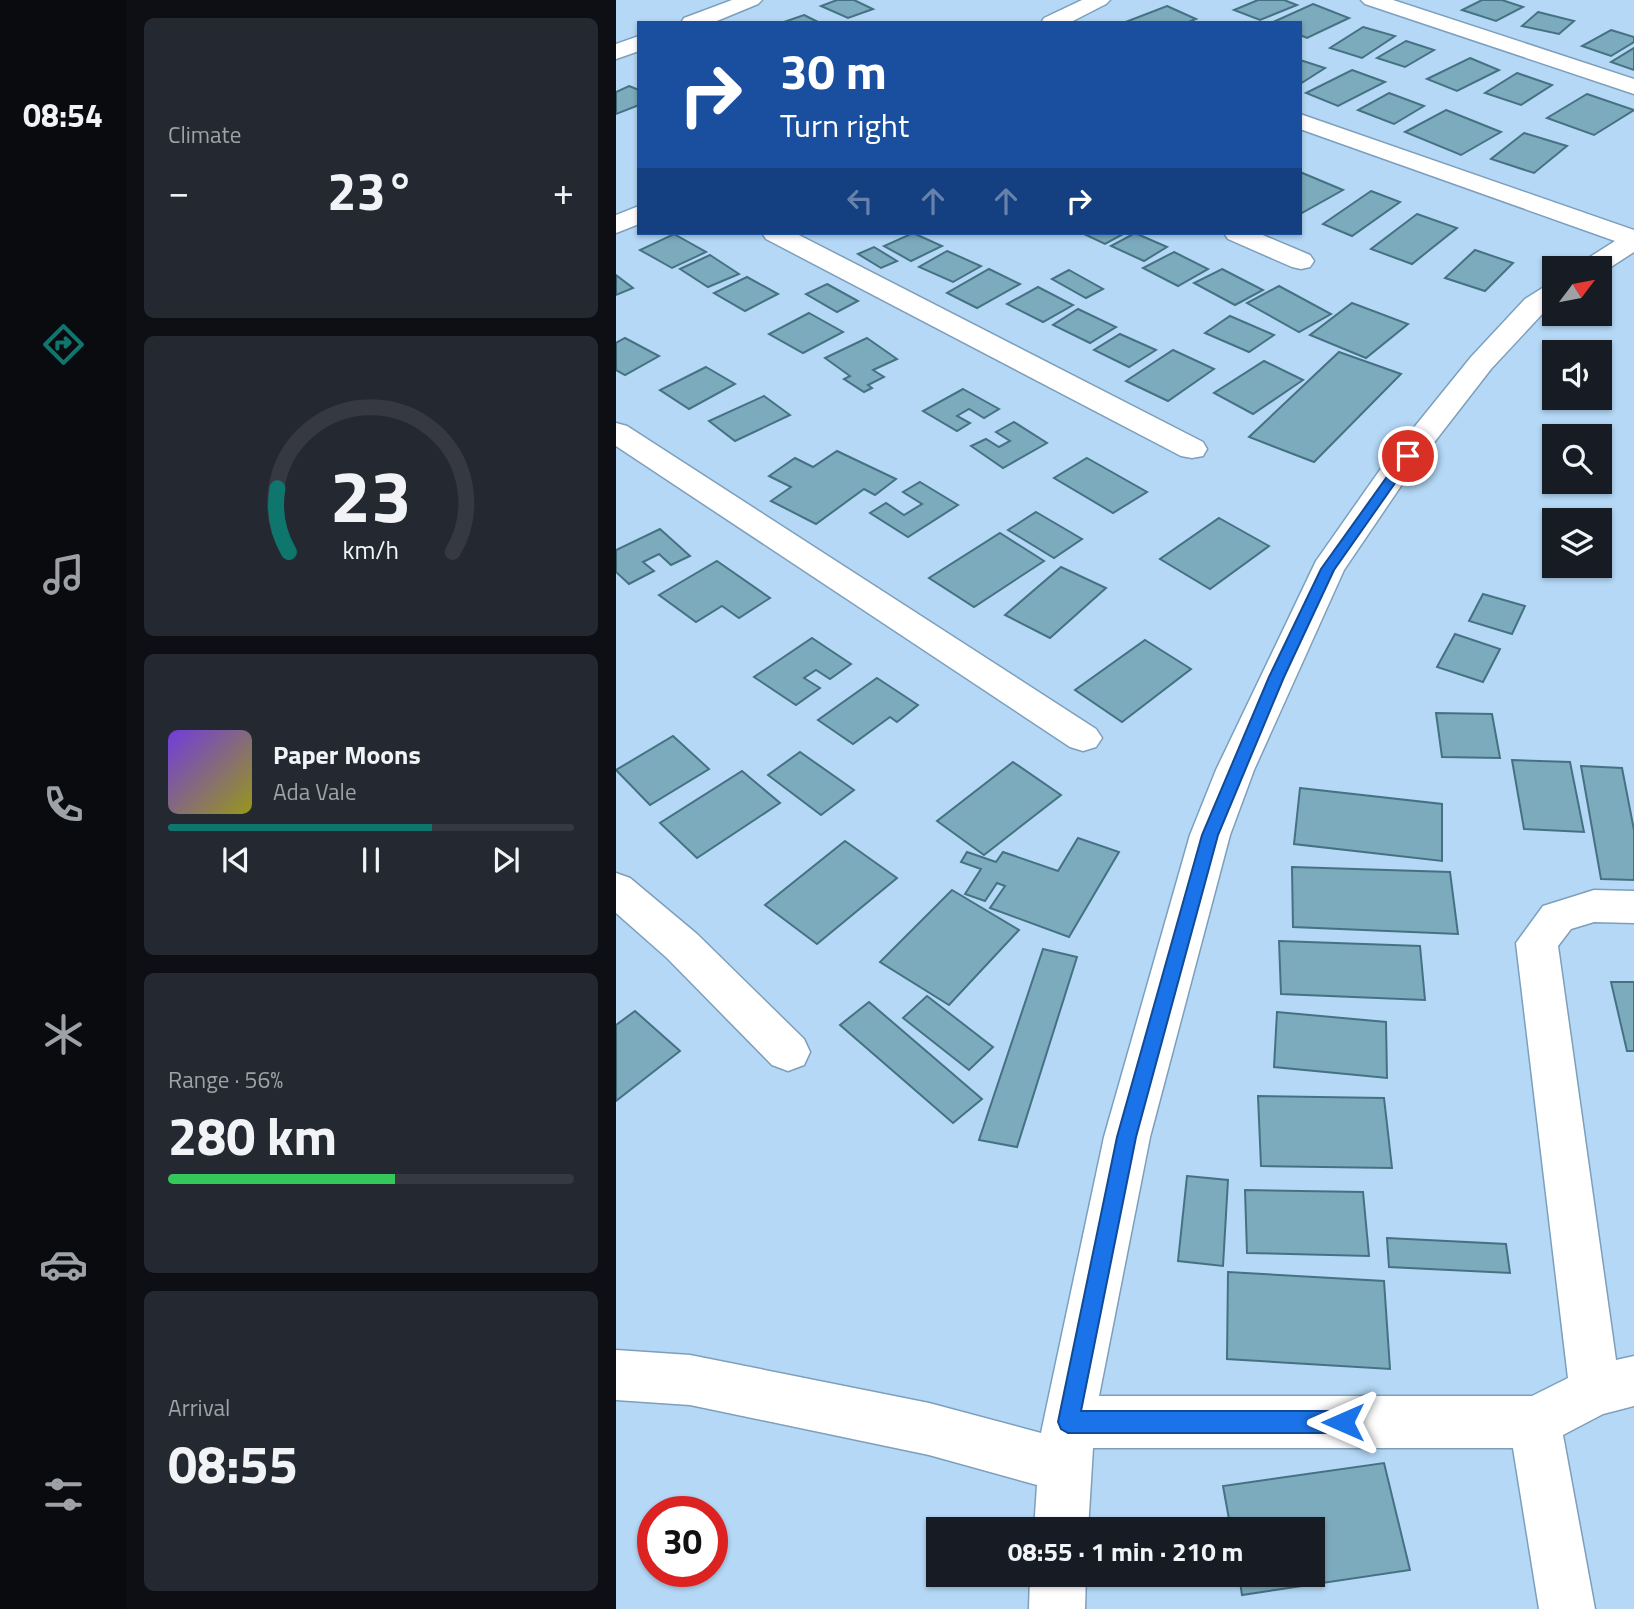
<!DOCTYPE html>
<meta charset="utf-8">
<style>
body{margin:0;font-family:"Titillium Web",sans-serif;background:#242831;color:#f1f3f6;height:100vh;display:flex;flex-direction:column;font-size:26px;white-space:nowrap}
*{box-sizing:border-box;margin:0}
p{font-size:23px;color:#9ea1a6}
.icon{flex:none;width:38px;height:38px;fill:none;stroke:currentColor;stroke-width:2;stroke-linecap:round;stroke-linejoin:round}
.map{position:relative;flex:1;overflow:hidden}
.panel{display:flex;flex-direction:column;gap:18px;padding:18px;background:#0d0f14;width:490px}
.panel>*{flex:none}
.banner{position:absolute;left:21px;top:21px;width:665px;height:214px;border-radius:0px;box-shadow:0 2px 5px #0004;background:#1a4fa0;color:#fff;overflow:hidden}
.needle{width:46px;rotate:58deg}
.buttons{position:absolute;left:926px;top:256px;display:grid;gap:14px}
.buttons a{display:grid;place-items:center;width:70px;height:70px;border-radius:0px;background:#171b24;box-shadow:0 2px 5px #0004;font-size:35px}
.speed{position:absolute;left:21px;top:1496px;display:flex;gap:14px;font-size:35px;font-weight:700;text-align:center}
.speed>*{display:grid;place-content:center;width:91px;height:91px;border-radius:50%;background:#171b24;box-shadow:0 2px 5px #0004;line-height:1}
.speed .limit{border:10px solid #d22;background:#fff;color:#111}
.pin{position:absolute;display:grid;place-items:center;width:60px;height:60px;color:#fff;margin:-30px;border:4px solid #fff;border-radius:50%;box-shadow:0 2px 7px #0007}
.me{position:absolute;width:77px;margin:-38px;rotate:270deg;stroke-linejoin:round;filter:drop-shadow(0 0 5px #0008)}
.turn{display:flex;align-items:center;gap:24px;height:147px;padding:0 28px;font-size:32px}
.turn .icon{width:91px;height:91px;stroke-width:2.5}
.turn b{display:block;font-size:49px;line-height:60px}
.lanes{display:flex;align-items:center;height:66px;padding:0 28px;background:#0003;justify-content:center;gap:35px;direction:ltr}
.lanes .off{opacity:.35}
.big{font-size:52px;font-weight:700;line-height:1.1}
.panel .widget{flex:1;display:flex;flex-direction:column;justify-content:center;gap:10px;min-width:0;padding:0 24px;border-radius:10px;background:#242831}
.panel .dial{align-items:center;gap:0}
.dial svg{height:182px;overflow:visible;fill:none;stroke:#363941;stroke-width:7;stroke-linecap:round;text-anchor:middle}
.dial text{fill:#f1f3f6;stroke:none}
.song{display:flex;align-items:center;gap:21px}
.cover{width:84px;height:84px;border-radius:10px;background:linear-gradient(135deg,hsl(260 70% 55%),hsl(60 70% 35%))}
.played{height:7px;border-radius:4px;background:linear-gradient(90deg,#0f766e 65%,#363941 65%)}
.keys{display:flex;justify-content:space-around;direction:ltr}
.heat{display:flex;justify-content:space-between;align-items:center;font-size:38px;direction:ltr}
.charge{height:10px;border-radius:5px;background:linear-gradient(90deg,#34c759 56%,#363941 0)}
.trip{position:absolute;left:310px;top:1517px;width:399px;height:70px;border-radius:0px;background:#171b24;box-shadow:0 2px 5px #0004;font-weight:700;line-height:70px;text-align:center}
main{display:flex;flex:1;min-height:0}
.tab-bar{display:flex;flex-direction:column;width:126px;justify-content:space-around;align-items:center;background:#090b0e;color:#9ea1a6}
.tab-bar .icon{width:49px;height:49px}
.tab-bar .on{color:#0f766e}
.tab-bar b{font-size:32px;color:#f1f3f6}
.map>svg:first-child{display:block}
.building{fill:#7cabbd;stroke:#457283;stroke-width:2}
.lines{fill:none;stroke-linecap:round;stroke-linejoin:round}
.minor-casing{stroke:#7d9fbc;stroke-width:3}
.minor{fill:#fff;fill-rule:evenodd}
.route{fill:#1a73e8;stroke:#114b97;stroke-width:2}
</style>
<main>
<nav class="tab-bar">
<b>08:54</b>
<svg class="icon on" aria-label="directions" viewBox="0 0 24 24"><path d="M12 3l9 9-9 9-9-9zM9 14v-3h6M13 9l2 2-2 2"/></svg>
<svg class="icon" aria-label="music" viewBox="0 0 24 24"><path d="M9 18V5l10-2v13"/><circle cx="6" cy="18" r="3"/><circle cx="16" cy="16" r="3"/></svg>
<svg class="icon" aria-label="phone" viewBox="0 0 24 24"><path d="M5 4h4l2 5-3 2q2 4 5 5l2-3 5 2v4C11 20 4 13 5 4z"/></svg>
<svg class="icon" aria-label="climate" viewBox="0 0 24 24"><path d="M12 3v18M4 7l16 10M4 17L20 7"/></svg>
<svg class="icon" aria-label="car" viewBox="0 0 24 24"><path d="M5 17H2v-5l4-1 3-4h7l3 4 3 1v5h-3M9 17h6M6 11h13"/><circle cx="7" cy="17" r="2"/><circle cx="17" cy="17" r="2"/></svg>
<svg class="icon" aria-label="filters" viewBox="0 0 24 24"><path d="M4 7h16M4 17h16"/><circle cx="9" cy="7" r="2"/><circle cx="15" cy="17" r="2"/></svg>
</nav>
<section class="panel">
<div class="widget"><p>Climate</p>
<div class="heat"><a>−</a><b class="big">23°</b><a>+</a></div>
</div>
<div class="widget dial"><svg viewBox="0 0 100 80">
<path d="M14 69A42 42 0 1 1 86 69"/>
<path d="M14 69A42 42 0 0 1 9 41" stroke="#0f766e"/>
<text x="50" y="56" font-size="32" font-weight="700">23</text>
<text x="50" y="72" font-size="11">km/h</text>
</svg></div>
<div class="widget">
<div class="song"><i class="cover"></i><div><b>Paper Moons</b><p>Ada Vale</p></div></div>
<div class="played"></div>
<div class="keys"><svg class="icon" aria-label="previous" viewBox="0 0 24 24"><path d="M18 5L8 12l10 7zM5 5v14"/></svg><svg class="icon" aria-label="pause" viewBox="0 0 24 24"><path d="M8 5v14M16 5v14"/></svg><svg class="icon" aria-label="next" viewBox="0 0 24 24"><path d="M6 5l10 7-10 7zM19 5v14"/></svg></div>
</div>
<div class="widget"><p>Range · 56%</p><b class="big">280 km</b><div class="charge"></div></div>
<div class="widget"><p>Arrival</p><b class="big">08:55</b></div>
</section>
<div class="map">
<svg width="1018" height="1609" viewBox="0 0 1018 1609">
<rect width="100%" height="100%" fill="#b4d8f6"/>
<g class="building">
<polygon points="221,0 238,0 257,9 232,18 205,6"/>
<polygon points="642,0 668,0 681,5 644,20 618,10"/>
<polygon points="866,0 886,0 907,7 880,21 846,10"/>
<polygon points="697,4 733,18 691,38 684,35 684,23 655,23"/>
<polygon points="551,6 580,19 570,23 507,23"/>
<polygon points="922,12 958,21 943,34 906,26"/>
<polygon points="188,15 204,23 165,23"/>
<polygon points="747,27 779,36 746,58 714,48"/>
<polygon points="995,30 1018,37 1018,42 995,56 966,46"/>
<polygon points="790,41 818,50 789,67 761,58"/>
<polygon points="1018,48 1018,70 995,62"/>
<polygon points="854,58 883,70 841,91 811,79"/>
<polygon points="684,60 709,68 684,84"/>
<polygon points="736,70 769,82 722,106 690,93"/>
<polygon points="901,73 936,85 905,105 869,93"/>
<polygon points="13,86 23,90 23,105 0,114 0,92"/>
<polygon points="773,93 808,106 778,124 742,110"/>
<polygon points="971,94 1018,110 978,135 931,118"/>
<polygon points="830,110 885,132 845,155 789,132"/>
<polygon points="908,133 951,146 918,173 875,159"/>
<polygon points="684,172 727,190 684,214"/>
<polygon points="755,191 784,202 736,236 707,224"/>
<polygon points="801,214 841,228 796,264 755,249"/>
<polygon points="297,233 326,246 295,261 268,246"/>
<polygon points="466,233 509,233 489,244"/>
<polygon points="519,233 551,247 528,261 495,246"/>
<polygon points="58,234 90,252 56,268 24,250"/>
<polygon points="258,247 281,261 265,268 242,254"/>
<polygon points="859,250 897,263 869,291 829,278"/>
<polygon points="331,251 365,266 337,282 303,267"/>
<polygon points="558,252 592,269 562,286 527,268"/>
<polygon points="94,255 123,274 92,287 64,269"/>
<polygon points="373,269 404,284 361,308 331,293"/>
<polygon points="606,269 647,290 619,305 578,283"/>
<polygon points="453,270 487,289 470,298 436,279"/>
<polygon points="0,275 17,288 0,295"/>
<polygon points="131,277 162,294 129,311 98,293"/>
<polygon points="211,284 242,301 221,312 190,294"/>
<polygon points="663,286 715,314 683,332 631,303"/>
<polygon points="422,287 457,305 427,322 391,304"/>
<polygon points="736,303 792,324 750,358 694,335"/>
<polygon points="462,309 500,327 474,343 437,325"/>
<polygon points="193,313 227,332 187,353 153,334"/>
<polygon points="614,316 658,335 633,352 589,333"/>
<polygon points="504,334 540,350 513,367 478,350"/>
<polygon points="9,338 43,356 9,375 0,370 0,343"/>
<polygon points="251,338 281,359 257,370 268,377 252,385 256,388 248,392 228,379 234,376 209,358"/>
<polygon points="557,350 598,369 552,401 510,381"/>
<polygon points="723,352 785,374 698,462 633,437"/>
<polygon points="648,361 687,380 637,414 598,393"/>
<polygon points="90,367 119,384 73,409 44,390"/>
<polygon points="347,389 383,409 368,418 353,409 341,416 354,423 341,431 307,411"/>
<polygon points="148,396 174,415 119,441 93,421"/>
<polygon points="398,422 431,443 387,468 355,446 370,439 383,447 394,441 380,432"/>
<polygon points="221,451 280,479 259,495 248,489 200,524 155,501 175,487 153,476 179,458 197,467"/>
<polygon points="471,458 531,492 497,513 438,478"/>
<polygon points="304,482 342,505 292,537 254,513 270,503 288,515 306,504 287,492"/>
<polygon points="420,512 466,539 438,558 392,530"/>
<polygon points="603,518 653,546 594,589 544,559"/>
<polygon points="44,529 74,556 55,565 43,554 27,562 38,571 13,584 0,572 0,550"/>
<polygon points="384,533 428,561 358,607 313,578"/>
<polygon points="101,561 154,598 123,618 106,606 80,622 43,595"/>
<polygon points="445,567 490,588 434,638 389,615"/>
<polygon points="867,594 909,606 896,634 853,621"/>
<polygon points="839,634 884,649 867,682 821,667"/>
<polygon points="196,638 235,664 214,679 200,670 188,678 204,688 180,705 138,677"/>
<polygon points="529,640 575,669 506,722 459,690"/>
<polygon points="261,678 302,705 281,722 274,717 237,744 202,720"/>
<polygon points="820,713 876,714 884,758 826,757"/>
<polygon points="57,736 93,769 34,805 0,770"/>
<polygon points="184,752 238,790 205,815 152,775"/>
<polygon points="896,760 954,762 968,832 908,829"/>
<polygon points="397,762 445,795 368,855 321,821"/>
<polygon points="965,766 1006,768 1018,830 1018,880 985,879"/>
<polygon points="126,771 164,803 81,858 44,823"/>
<polygon points="684,788 826,804 826,861 678,844"/>
<polygon points="462,838 503,852 453,937 374,908 389,886 381,883 369,901 349,894 365,869 345,862 351,852 380,862 387,852 442,871"/>
<polygon points="229,841 281,878 201,944 149,905"/>
<polygon points="676,867 834,872 842,934 677,927"/>
<polygon points="336,890 403,930 333,1005 264,962"/>
<polygon points="663,941 804,946 809,1000 665,994"/>
<polygon points="427,949 461,957 401,1147 363,1140"/>
<polygon points="995,982 1018,982 1018,1051 1011,1051"/>
<polygon points="311,996 377,1047 353,1070 287,1018"/>
<polygon points="253,1002 366,1099 337,1123 224,1025"/>
<polygon points="19,1011 64,1051 0,1101 0,1025"/>
<polygon points="661,1012 770,1022 771,1078 658,1067"/>
<polygon points="642,1096 768,1098 776,1168 645,1166"/>
<polygon points="571,1176 612,1180 607,1266 562,1261"/>
<polygon points="629,1190 747,1192 753,1256 631,1253"/>
<polygon points="771,1238 890,1244 894,1273 773,1267"/>
<polygon points="612,1272 768,1281 774,1369 611,1359"/>
<polygon points="768,1463 794,1570 626,1595 623,1575 696,1575 696,1530 615,1530 607,1486"/>
</g>
<g class="lines">
<defs>
<g id="minor">
<polygon points="116,0 146,0 142,4 96,23 65,23 68,18"/>
<polygon points="466,0 494,0 490,4 453,23 425,23 428,18"/>
<polygon points="745,0 777,0 1018,79 1018,94 749,4"/>
<polygon points="23,36 23,51 0,59 0,44"/>
<polygon points="684,114 1018,230 1018,252 984,274 984,268 962,268 966,262 999,241 684,129"/>
<polygon points="23,206 23,224 0,233 0,215"/>
<polygon points="146,233 179,233 587,442 591,449 587,456 576,458 565,456 150,239"/>
<polygon points="608,233 642,233 694,255 698,261 694,267 685,269 676,267 612,239"/>
<polygon points="938,285 938,305 929,311 875,369 789,480 728,570 638,770 614,835 534,1137 483,1396 916,1396 952,1378 900,943 927,906 978,890 1018,891 1018,923 978,922 955,929 942,946 1000,1360 1018,1356 1018,1406 987,1414 947,1435 979,1609 923,1609 897,1448 477,1448 472,1530 418,1530 421,1485 313,1455 74,1405 0,1400 0,1350 74,1355 313,1403 425,1433 488,1137 574,835 600,770 700,561 766,467 855,357 909,299 928,287"/>
<polygon points="0,423 11,426 480,729 486,738 480,747 467,751 454,747 0,446"/>
<polygon points="0,873 14,878 81,934 188,1039 194,1052 188,1065 172,1071 156,1065 51,958 0,913"/>
<polygon points="414,1575 470,1575 469,1609 413,1609"/>
</g>
</defs>
<use href="#minor" class="minor-casing"/>
<use href="#minor" class="minor"/>
</g>
<polygon class="route" points="792,452 798,456 718,570 668,677 602,835 520,1137 465,1411 727,1411 735,1414 738,1422 735,1430 727,1433 452,1433 445,1429 442,1422 501,1137 586,835 653,677 705,569 788,453"/>
</svg>
<div class="buttons">
<a><svg class="needle" viewBox="-14 -14 28 28"><path d="M0-13l5 13h-10z" fill="#e53935"/><path d="M0 13l5-13h-10z" fill="#9ea1a6"/></svg></a>
<a><svg class="icon" aria-label="sound" viewBox="0 0 24 24"><path d="M4 9h4l5-4v14l-5-4H4zM17 9q2 3 0 6"/></svg></a>
<a><svg class="icon" aria-label="search" viewBox="0 0 24 24"><circle cx="10" cy="10" r="6"/><path d="M15 15l6 6"/></svg></a>
<a><svg class="icon" aria-label="layers" viewBox="0 0 24 24"><path d="M12 4l9 5-9 5-9-5zM3 14l9 5 9-5"/></svg></a>
</div>
<div class="speed"><div class="limit">30</div></div>
<div class="pin" style="left:792px;top:456px;background:#d93025"><svg class="icon" aria-label="arrive" viewBox="0 0 24 24"><path d="M6 21V4h12l-3 4 3 4H6"/></svg></div>
<svg class="me" style="left:727px;top:1422px" viewBox="-20 -20 40 40"><path d="M0-17L14 15 0 8-14 15z" fill="#1a73e8" stroke="#fff" stroke-width="4"/></svg>
<div class="trip">08:55 · 1 min · 210 m</div>
<div class="banner">
<div class="turn"><svg class="icon" aria-label="right" viewBox="0 0 24 24"><path d="M7 20v-9h11M14 6l5 5-5 5"/></svg><div><b>30 m</b>Turn right</div></div>
<div class="lanes"><svg class="icon off" aria-label="left" viewBox="0 0 24 24"><path d="M17 20v-9H6M10 6l-5 5 5 5"/></svg><svg class="icon off" aria-label="ahead" viewBox="0 0 24 24"><path d="M12 20V5M6 11l6-6 6 6"/></svg><svg class="icon off" aria-label="ahead" viewBox="0 0 24 24"><path d="M12 20V5M6 11l6-6 6 6"/></svg><svg class="icon" aria-label="right" viewBox="0 0 24 24"><path d="M7 20v-9h11M14 6l5 5-5 5"/></svg></div>
</div>
</div>
</main>
